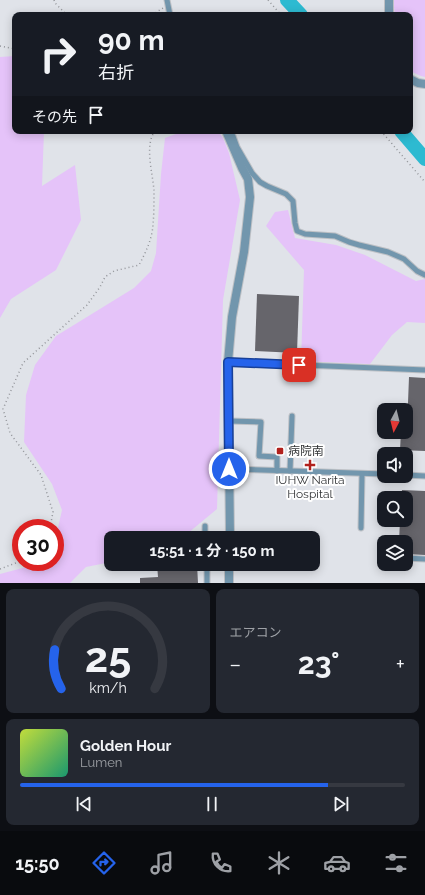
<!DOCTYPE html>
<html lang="ja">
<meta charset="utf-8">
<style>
body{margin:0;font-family:Raleway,"Noto Sans JP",sans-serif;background:#242831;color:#f1f3f6;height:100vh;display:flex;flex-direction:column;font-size:15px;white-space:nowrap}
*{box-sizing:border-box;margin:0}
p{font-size:13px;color:#9ea1a6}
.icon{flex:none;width:22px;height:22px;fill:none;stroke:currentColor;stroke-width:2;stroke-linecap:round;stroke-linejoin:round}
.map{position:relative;height:583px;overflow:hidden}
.side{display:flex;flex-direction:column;gap:6px;padding:6px;background:#0d0f14;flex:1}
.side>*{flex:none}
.top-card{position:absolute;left:12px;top:12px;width:401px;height:122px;border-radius:8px;box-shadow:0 2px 10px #0003;background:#171b24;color:#f1f3f6;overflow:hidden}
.needle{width:26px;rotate:187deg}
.tools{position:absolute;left:377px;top:403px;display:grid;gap:8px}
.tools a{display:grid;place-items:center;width:36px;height:36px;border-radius:8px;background:#171b24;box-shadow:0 2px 10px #0003;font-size:20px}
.speed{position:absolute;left:12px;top:519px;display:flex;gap:8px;font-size:20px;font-weight:700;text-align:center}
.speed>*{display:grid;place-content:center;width:52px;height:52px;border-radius:50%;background:#171b24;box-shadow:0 2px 10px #0003;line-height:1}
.speed .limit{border:6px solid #d22;background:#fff;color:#111}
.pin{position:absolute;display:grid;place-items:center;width:34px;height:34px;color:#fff;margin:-17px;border-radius:8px;box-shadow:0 2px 6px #0006}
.me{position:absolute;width:44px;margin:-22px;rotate:0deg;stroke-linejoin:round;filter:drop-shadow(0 0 3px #0008)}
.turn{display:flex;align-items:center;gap:14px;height:84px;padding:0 20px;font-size:18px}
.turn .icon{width:52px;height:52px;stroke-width:2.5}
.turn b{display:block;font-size:28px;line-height:34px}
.then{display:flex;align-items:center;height:38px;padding:0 20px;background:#0003;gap:8px;font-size:15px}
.big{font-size:30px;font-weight:700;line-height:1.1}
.side .tile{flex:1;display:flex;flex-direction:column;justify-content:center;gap:6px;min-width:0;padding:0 14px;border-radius:8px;background:#242831}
.side .dial{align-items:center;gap:0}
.dial svg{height:104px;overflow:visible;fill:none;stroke:#363941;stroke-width:7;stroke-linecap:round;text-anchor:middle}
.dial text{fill:#f1f3f6;stroke:none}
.song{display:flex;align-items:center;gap:12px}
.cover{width:48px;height:48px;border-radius:6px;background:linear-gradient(135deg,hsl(70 70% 55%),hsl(160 70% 35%))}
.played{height:4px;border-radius:2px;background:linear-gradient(90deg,#2563eb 80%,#363941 80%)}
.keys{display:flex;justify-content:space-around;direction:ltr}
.heat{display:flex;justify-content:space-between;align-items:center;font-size:22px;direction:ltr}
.side .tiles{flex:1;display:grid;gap:6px;grid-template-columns:1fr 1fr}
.tile:last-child{grid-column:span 2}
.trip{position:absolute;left:104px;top:531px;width:216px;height:40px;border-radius:8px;background:#171b24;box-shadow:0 2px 10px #0003;font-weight:700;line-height:40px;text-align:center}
.menu{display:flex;height:64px;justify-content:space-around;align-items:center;background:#090b0e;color:#9ea1a6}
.menu .icon{width:28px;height:28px}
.menu .active{color:#2563eb}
.menu b{font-size:18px;color:#f1f3f6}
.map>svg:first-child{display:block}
.green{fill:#e5c3f9}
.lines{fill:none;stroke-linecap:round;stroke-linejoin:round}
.river{stroke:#2dbad1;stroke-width:14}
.building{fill:#66656b}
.lane-casing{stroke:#bdc0c5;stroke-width:7}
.street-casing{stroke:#bdc0c5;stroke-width:10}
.path{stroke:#93959a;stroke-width:1.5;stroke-dasharray:1 3;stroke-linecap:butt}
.lane{stroke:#7296ad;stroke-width:5}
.street{stroke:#7296ad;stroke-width:8}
.route-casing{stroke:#184099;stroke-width:10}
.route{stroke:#2563eb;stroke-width:7}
.poi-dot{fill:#b1211d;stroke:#fff;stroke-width:1.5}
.labels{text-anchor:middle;stroke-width:4;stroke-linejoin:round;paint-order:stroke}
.poi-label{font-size:12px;fill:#323436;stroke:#fff;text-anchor:start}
</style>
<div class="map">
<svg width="425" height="583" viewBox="0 0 425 583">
<rect width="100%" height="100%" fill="#e0e3e9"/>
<g class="green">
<polygon points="393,0 425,0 425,77 421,76 410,71 410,15 395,15"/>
<polygon points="15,56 15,131 44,131 42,186 75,165 81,220 56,270 11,299 0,318 0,57"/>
<polygon points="184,131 218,131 223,138 229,153 240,200 223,300 217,509 182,538 111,538 111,562 86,567 70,583 0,583 0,574 30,566 35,562 55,562 55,535 57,532 62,510 52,484 24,442 26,395 35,365 56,336 134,288 151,271 156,253 161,174 165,138"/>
<polygon points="288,210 295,238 336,245 365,255 416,281 425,279 425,323 407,322 392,335 370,364 301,361 304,270 266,226 275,212"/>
</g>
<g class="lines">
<g class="river">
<polyline points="287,0 301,15"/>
<polyline points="401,131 425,159"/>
</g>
</g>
<g class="building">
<polygon points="257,294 299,296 297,353 255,351"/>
<polygon points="409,377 425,378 425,451 400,450 401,432 406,432 407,428"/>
<polygon points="402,490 425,491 425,555 406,554 406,542 399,542 400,520 406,520 406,498 401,498"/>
<polygon points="157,564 197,564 198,583 140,583 140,578 158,577"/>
</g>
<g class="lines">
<defs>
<g id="lane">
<polyline points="167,0 170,15"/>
<polyline points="227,132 233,136 237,147 252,173 260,182 267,186 286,194 293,201 295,223 297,231 305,234 335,236 349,242 359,245 388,252 404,259 417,271 425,275"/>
<polyline points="228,362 425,370"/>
<polyline points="229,421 261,422 259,456 277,457 277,471"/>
<polyline points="229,469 384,474"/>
<polyline points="290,471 292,416"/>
<polyline points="406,475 425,476"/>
<polyline points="205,526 205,538"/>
<polyline points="361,528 362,474"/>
<polyline points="406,558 425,559"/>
<polyline points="207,564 207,583"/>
</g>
<g id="street">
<polyline points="389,0 389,15"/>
<polyline points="410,79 418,83 425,84"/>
<polyline points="226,131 242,168 248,179 250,197 244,252 232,317 228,362 230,538"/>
<polyline points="229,583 229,564"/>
</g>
</defs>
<use href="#lane" class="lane-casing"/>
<use href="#street" class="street-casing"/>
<g class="path">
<polyline points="54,0 55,3 67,15"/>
<polyline points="268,0 281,15"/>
<polyline points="152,15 163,8"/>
<polyline points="0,46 15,49"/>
<polyline points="381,131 425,182"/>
<path d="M50,528l3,-16 -12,-37 -31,-42 -7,-24 20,-46 64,-58 13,-18 5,-10 9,-6 25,-6c7,-13 13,-26 14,-40 1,-11 1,-23 1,-34 -1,-17 -10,-46 1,-60"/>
<polyline points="0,569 21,561"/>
</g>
<use href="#lane" class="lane"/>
<use href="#street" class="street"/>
</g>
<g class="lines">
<defs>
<polyline id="route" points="229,469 228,362 299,365"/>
</defs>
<use href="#route" class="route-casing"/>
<use href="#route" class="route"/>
</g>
<g class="poi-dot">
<rect x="276" y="447" width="8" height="8" rx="2"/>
<path d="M308 459h4v4h4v4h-4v4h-4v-4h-4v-4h4z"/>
</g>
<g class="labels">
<g class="poi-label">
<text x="288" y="455">病院南</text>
<text x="310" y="484" text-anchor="middle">IUHW Narita<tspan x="310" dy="14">Hospital</tspan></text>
</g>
</g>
</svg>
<div class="tools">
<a><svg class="needle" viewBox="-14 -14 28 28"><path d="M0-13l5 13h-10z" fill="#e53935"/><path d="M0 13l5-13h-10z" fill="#9ea1a6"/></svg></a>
<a><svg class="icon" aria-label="sound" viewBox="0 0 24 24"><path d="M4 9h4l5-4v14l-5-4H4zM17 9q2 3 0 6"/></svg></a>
<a><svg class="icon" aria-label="search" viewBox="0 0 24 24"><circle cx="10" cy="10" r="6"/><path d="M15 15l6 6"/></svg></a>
<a><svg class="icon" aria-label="layers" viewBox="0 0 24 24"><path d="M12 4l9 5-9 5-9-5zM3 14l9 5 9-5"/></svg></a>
</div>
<div class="speed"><div class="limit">30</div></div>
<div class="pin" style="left:299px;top:365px;background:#d93025"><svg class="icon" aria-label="arrive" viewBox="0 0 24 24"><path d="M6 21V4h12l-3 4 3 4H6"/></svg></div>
<svg class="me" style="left:229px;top:469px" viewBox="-20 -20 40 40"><circle r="17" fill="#2563eb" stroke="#fff" stroke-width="3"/><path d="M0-11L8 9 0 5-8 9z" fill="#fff"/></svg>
<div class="trip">15:51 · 1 分 · 150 m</div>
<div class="top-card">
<div class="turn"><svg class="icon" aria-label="right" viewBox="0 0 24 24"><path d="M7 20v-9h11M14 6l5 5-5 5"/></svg><div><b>90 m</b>右折</div></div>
<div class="then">その先<svg class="icon" aria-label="arrive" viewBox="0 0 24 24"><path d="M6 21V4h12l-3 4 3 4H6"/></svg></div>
</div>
</div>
<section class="side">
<div class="tiles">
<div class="tile dial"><svg viewBox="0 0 100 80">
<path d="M14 69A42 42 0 1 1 86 69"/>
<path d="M14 69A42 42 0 0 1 9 39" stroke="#2563eb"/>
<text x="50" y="56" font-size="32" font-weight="700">25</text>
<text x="50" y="72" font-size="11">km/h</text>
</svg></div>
<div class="tile"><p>エアコン</p>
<div class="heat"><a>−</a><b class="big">23°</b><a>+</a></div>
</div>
<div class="tile">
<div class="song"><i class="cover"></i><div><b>Golden Hour</b><p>Lumen</p></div></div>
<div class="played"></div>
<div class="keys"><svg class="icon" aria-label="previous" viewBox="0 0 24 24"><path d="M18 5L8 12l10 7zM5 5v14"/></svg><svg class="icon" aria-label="pause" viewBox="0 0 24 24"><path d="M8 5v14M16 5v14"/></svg><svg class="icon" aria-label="next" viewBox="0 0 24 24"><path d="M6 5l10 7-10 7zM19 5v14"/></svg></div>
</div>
</div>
</section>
<nav class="menu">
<b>15:50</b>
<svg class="icon active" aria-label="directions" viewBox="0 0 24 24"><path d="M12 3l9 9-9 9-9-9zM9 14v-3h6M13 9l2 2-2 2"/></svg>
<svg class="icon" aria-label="music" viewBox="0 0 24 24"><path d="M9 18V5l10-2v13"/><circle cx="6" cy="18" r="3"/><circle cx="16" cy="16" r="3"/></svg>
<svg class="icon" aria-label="phone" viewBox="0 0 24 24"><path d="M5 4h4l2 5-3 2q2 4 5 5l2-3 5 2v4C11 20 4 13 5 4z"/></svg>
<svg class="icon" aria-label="climate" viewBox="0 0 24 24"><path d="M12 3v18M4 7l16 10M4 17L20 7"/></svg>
<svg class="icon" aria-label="car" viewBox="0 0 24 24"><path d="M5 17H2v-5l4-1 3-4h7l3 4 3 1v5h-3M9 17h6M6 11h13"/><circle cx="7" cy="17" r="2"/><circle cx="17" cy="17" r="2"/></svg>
<svg class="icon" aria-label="filters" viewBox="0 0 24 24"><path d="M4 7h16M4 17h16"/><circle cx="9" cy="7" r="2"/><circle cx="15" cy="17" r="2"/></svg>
</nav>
